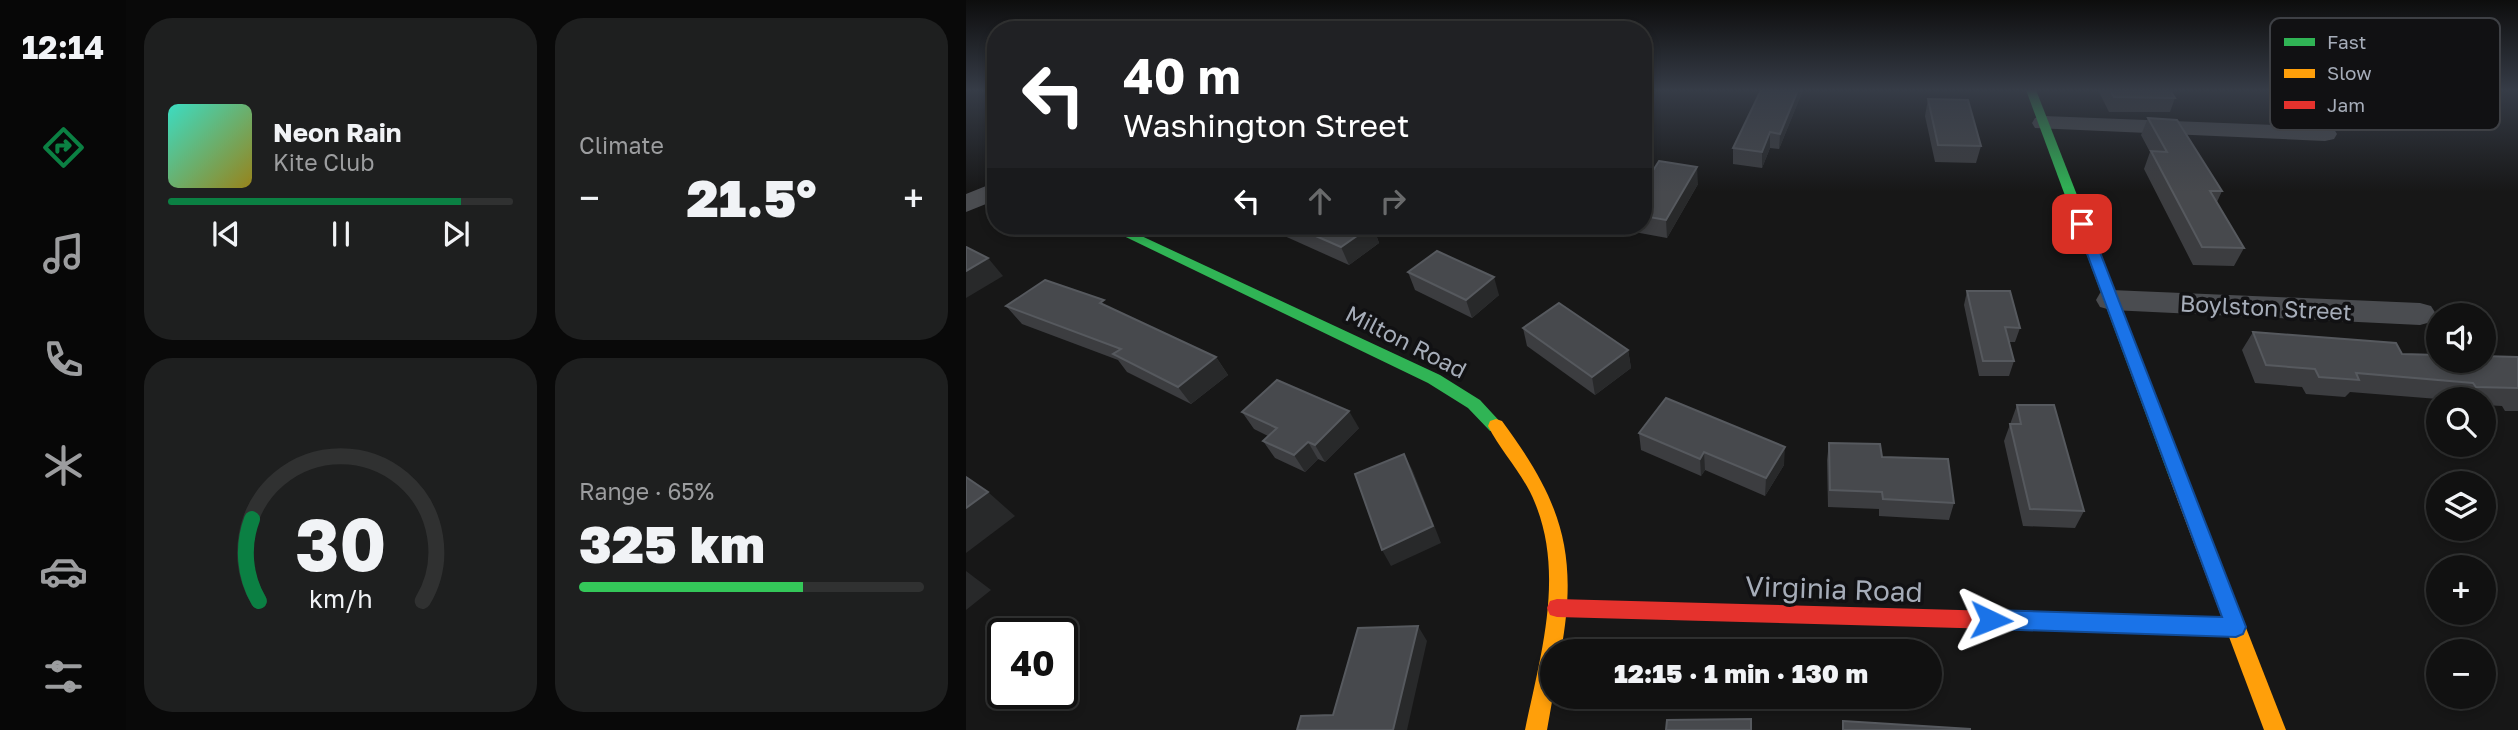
<!DOCTYPE html>
<meta charset="utf-8">
<style>
body{margin:0;font-family:"Golos Text",sans-serif;background:#1e1f1f;color:#f1f3f6;height:100vh;display:flex;flex-direction:column;font-size:26px;white-space:nowrap}
*{box-sizing:border-box;margin:0}
p{font-size:23px;color:#9c9d9f}
.icon{flex:none;width:38px;height:38px;fill:none;stroke:currentColor;stroke-width:2;stroke-linecap:round;stroke-linejoin:round}
.map{position:relative;flex:1;overflow:hidden}
.side{display:flex;flex-direction:column;gap:18px;padding:18px;background:#090909;width:840px}
.side>*{flex:none}
.top-card{position:absolute;left:21px;top:21px;width:665px;height:214px;border-radius:28px;box-shadow:0 4px 10px #0003,0 0 0 2px #303131;background:#202124;color:#fff;overflow:hidden}
.fabs{position:absolute;left:1460px;top:303px;display:grid;gap:14px}
.fabs a{display:grid;place-items:center;width:70px;height:70px;border-radius:50%;background:#111;box-shadow:0 4px 10px #0003,0 0 0 2px #303131;font-size:35px}
.speed{position:absolute;left:21px;top:618px;display:flex;gap:14px;font-size:35px;font-weight:700;text-align:center}
.speed>*{display:grid;place-content:center;width:91px;height:91px;border-radius:50%;background:#111;box-shadow:0 4px 10px #0003,0 0 0 2px #303131;line-height:1}
.speed .limit{border:4px solid #111;border-radius:10px;background:#fff;color:#111}
.pin{position:absolute;display:grid;place-items:center;width:60px;height:60px;color:#fff;margin:-30px;border-radius:14px;box-shadow:0 4px 10px #0006}
.me{position:absolute;width:77px;margin:-38px;rotate:92deg;stroke-linejoin:round;filter:drop-shadow(0 0 5px #0008)}
.turn{display:flex;align-items:center;gap:24px;height:147px;padding:0 21px;font-size:32px}
.turn .icon{width:91px;height:91px;stroke-width:2.5}
.turn b{display:block;font-size:49px;line-height:60px}
.lanes{display:flex;align-items:center;height:66px;padding:0 21px;background:#0003;justify-content:center;gap:35px;direction:ltr}
.lanes .off{opacity:.35}
.big{font-size:52px;font-weight:800;line-height:1.1}
.side .widget{flex:1;display:flex;flex-direction:column;justify-content:center;gap:10px;min-width:0;padding:0 24px;border-radius:28px;background:#1e1f1f}
.side .dial{align-items:center;gap:0}
.dial svg{height:182px;overflow:visible;fill:none;stroke:#303131;stroke-width:7;stroke-linecap:round;text-anchor:middle}
.dial text{fill:#f1f3f6;stroke:none}
.song{display:flex;align-items:center;gap:21px}
.cover{width:84px;height:84px;border-radius:10px;background:linear-gradient(135deg,hsl(170 70% 55%),hsl(50 70% 35%))}
.played{height:7px;border-radius:4px;background:linear-gradient(90deg,#0b8043 85%,#303131 85%)}
.keys{display:flex;justify-content:space-around;direction:ltr}
.heat{display:flex;justify-content:space-between;align-items:center;font-size:38px;direction:ltr}
.charge{height:10px;border-radius:5px;background:linear-gradient(90deg,#34c759 65%,#303131 0)}
.side .tiles{flex:1;display:grid;gap:18px;grid-template-columns:repeat(2,1fr)}
.trip{position:absolute;left:574px;top:639px;width:402px;height:70px;border-radius:35px;background:#111;box-shadow:0 4px 10px #0003,0 0 0 2px #303131;font-weight:800;line-height:70px;text-align:center}
main{display:flex;flex:1;min-height:0}
.dock{display:flex;flex-direction:column;width:126px;justify-content:space-around;align-items:center;background:#070707;color:#9c9d9f}
.dock .icon{width:49px;height:49px}
.dock .on{color:#0b8043}
.dock b{font-size:32px;color:#f1f3f6}
.map>svg:first-child{display:block}
.lines{fill:none;stroke-linecap:round;stroke-linejoin:round}
.street{fill:#4a4c50;fill-rule:evenodd}
.fast{fill:#30b455;fill-rule:evenodd}
.slow{fill:#ff9f0a;fill-rule:evenodd}
.jam{fill:#e5322d;fill-rule:evenodd}
.wall{fill:#3c3d40}
.shaded-wall{fill:#28292a}
.building{fill:#47494d;stroke:#56595e;stroke-width:2}
.route{fill:#1a73e8;stroke:#114b97;stroke-width:2}
.labels{text-anchor:middle;stroke-width:7;stroke-linejoin:round;paint-order:stroke}
.street-label{font-size:23px;fill:#a6adb9;stroke:#111113}
.near-street-label{font-size:28px;fill:#a6adb9;stroke:#111113}
.key{fill:#111113;stroke:#3e4045;stroke-width:2}
.key-label{font-size:19px;fill:#a6adb9}
</style>
<main>
<nav class="dock">
<b>12:14</b>
<svg class="icon on" aria-label="directions" viewBox="0 0 24 24"><path d="M12 3l9 9-9 9-9-9zM9 14v-3h6M13 9l2 2-2 2"/></svg>
<svg class="icon" aria-label="music" viewBox="0 0 24 24"><path d="M9 18V5l10-2v13"/><circle cx="6" cy="18" r="3"/><circle cx="16" cy="16" r="3"/></svg>
<svg class="icon" aria-label="phone" viewBox="0 0 24 24"><path d="M5 4h4l2 5-3 2q2 4 5 5l2-3 5 2v4C11 20 4 13 5 4z"/></svg>
<svg class="icon" aria-label="climate" viewBox="0 0 24 24"><path d="M12 3v18M4 7l16 10M4 17L20 7"/></svg>
<svg class="icon" aria-label="car" viewBox="0 0 24 24"><path d="M5 17H2v-5l4-1 3-4h7l3 4 3 1v5h-3M9 17h6M6 11h13"/><circle cx="7" cy="17" r="2"/><circle cx="17" cy="17" r="2"/></svg>
<svg class="icon" aria-label="filters" viewBox="0 0 24 24"><path d="M4 7h16M4 17h16"/><circle cx="9" cy="7" r="2"/><circle cx="15" cy="17" r="2"/></svg>
</nav>
<section class="side">
<div class="tiles">
<div class="widget">
<div class="song"><i class="cover"></i><div><b>Neon Rain</b><p>Kite Club</p></div></div>
<div class="played"></div>
<div class="keys"><svg class="icon" aria-label="previous" viewBox="0 0 24 24"><path d="M18 5L8 12l10 7zM5 5v14"/></svg><svg class="icon" aria-label="pause" viewBox="0 0 24 24"><path d="M8 5v14M16 5v14"/></svg><svg class="icon" aria-label="next" viewBox="0 0 24 24"><path d="M6 5l10 7-10 7zM19 5v14"/></svg></div>
</div>
<div class="widget"><p>Climate</p>
<div class="heat"><a>−</a><b class="big">21.5°</b><a>+</a></div>
</div>
<div class="widget dial"><svg viewBox="0 0 100 80">
<path d="M14 69A42 42 0 1 1 86 69"/>
<path d="M14 69A42 42 0 0 1 11 33" stroke="#0b8043"/>
<text x="50" y="56" font-size="32" font-weight="700">30</text>
<text x="50" y="72" font-size="11">km/h</text>
</svg></div>
<div class="widget"><p>Range · 65%</p><b class="big">325 km</b><div class="charge"></div></div>
</div>
</section>
<div class="map">
<svg width="1552" height="730" viewBox="0 0 1552 730">
<rect width="100%" height="100%" fill="#171717"/>
<g class="lines">
<g class="street">
<polygon points="1078,116 1359,127 1368,129 1371,134 1368,139 1359,141 1069,128 1066,123 1069,118"/>
<polygon points="30,182 30,200 0,212 0,194"/>
<polygon points="1145,290 1454,303 1465,306 1470,314 1465,322 1454,325 1145,310 1134,307 1130,300 1134,293"/>
</g>
<g class="fast">
<polygon points="1060,90 1070,90 1221,477 1218,482 1212,484 1206,482 1203,477"/>
<polygon points="137,226 154,226 474,375 514,400 538,426 536,431 524,431 502,408 462,383"/>
<polygon points="1066,612 1270,617 1277,620 1280,627 1277,634 1270,637 1066,630 1059,628 1056,621 1059,614"/>
</g>
<g class="slow">
<path d="M530,419l6,2c59,80 77,131 59,230h-9l1,45 -6,34h-22c15,-73 40,-154 10,-227 -11,-28 -33,-50 -47,-77l2,-5z"/>
<polygon points="1212,470 1218,472 1221,477 1320,730 1298,730 1203,477 1206,472"/>
</g>
<polygon class="jam" points="591,599 1066,612 1073,614 1076,621 1073,628 1066,630 591,617 584,615 581,608 584,601"/>
</g>
<g class="wall">
<polygon points="795,90 837,90 813,149 804,148 796,168 767,164 767,148"/>
<polygon points="1132,90 1204,90 1209,98 1204,112 1143,112"/>
<polygon points="962,99 1015,146 1010,163 969,162 959,116"/>
<polygon points="1182,118 1256,191 1251,202 1278,248 1268,266 1227,265 1178,169 1184,152 1175,135"/>
<polygon points="732,184 701,238 663,231 662,226 677,226 677,186"/>
<polygon points="296,226 407,226 413,243 383,265"/>
<polygon points="442,272 533,295 506,318 449,290"/>
<polygon points="1001,291 1054,328 1049,342 1043,342 1048,361 1043,376 1013,376 998,305"/>
<polygon points="40,306 143,307 250,357 262,375 225,404 161,372 152,360 56,324"/>
<polygon points="557,328 662,350 665,368 629,395 561,346"/>
<polygon points="1287,332 1436,354 1552,357 1552,411 1539,411 1536,406 1517,405 1517,399 1472,399 1384,392 1379,397 1340,394 1336,387 1289,383 1276,350"/>
<polygon points="1051,405 1118,511 1109,528 1057,526 1038,441"/>
<polygon points="276,412 393,428 359,462 352,459 339,472 309,458 297,441 302,436 288,429"/>
<polygon points="673,433 818,465 799,496 739,470 735,476 675,450"/>
<polygon points="863,443 916,457 988,503 983,520 913,516 913,509 862,507 861,460"/>
</g>
<g class="shaded-wall">
<polygon points="832,90 837,90 813,149 814,134"/>
<polygon points="804,132 804,148 796,168 796,152"/>
<polygon points="731,167 732,184 701,238 700,220"/>
<polygon points="405,226 407,226 413,243 383,265 375,247"/>
<polygon points="22,258 37,276 0,298 0,271"/>
<polygon points="528,277 533,295 506,318 500,300"/>
<polygon points="662,350 665,368 629,395 626,377"/>
<polygon points="250,357 262,375 225,404 212,387"/>
<polygon points="383,411 393,428 359,462 349,445"/>
<polygon points="342,442 352,459 339,472 328,455"/>
<polygon points="819,447 818,465 799,496 800,478"/>
<polygon points="738,452 739,470 735,476 734,459"/>
<polygon points="438,454 447,471 475,543 425,566 416,550"/>
<polygon points="22,492 49,516 0,553 0,508"/>
<polygon points="0,571 25,590 0,610"/>
<polygon points="452,626 461,641 441,730 427,730"/>
</g>
<g class="building">
<polygon points="795,90 832,90 814,134 804,132 796,152 767,148"/>
<polygon points="1144,90 1204,90 1209,98 1148,97"/>
<polygon points="962,99 1002,100 1015,146 972,145"/>
<polygon points="1182,118 1211,120 1256,191 1244,191 1278,248 1236,247 1185,151 1201,152"/>
<polygon points="693,161 731,167 700,220 677,216 677,186"/>
<polygon points="327,226 405,226 375,247"/>
<polygon points="0,247 22,258 0,271"/>
<polygon points="471,251 528,277 500,300 442,272"/>
<polygon points="79,280 138,300 134,303 250,357 212,387 147,354 155,349 40,306"/>
<polygon points="1001,291 1044,291 1054,328 1039,327 1048,361 1017,361"/>
<polygon points="593,303 662,350 626,377 557,328"/>
<polygon points="1287,332 1430,343 1436,354 1472,355 1472,360 1517,360 1517,356 1552,357 1552,388 1510,387 1507,383 1390,373 1393,380 1353,377 1349,369 1300,365"/>
<polygon points="311,380 383,411 349,445 342,442 328,455 297,441 311,428 276,412"/>
<polygon points="700,398 819,447 800,478 738,452 734,459 673,433"/>
<polygon points="1051,405 1088,405 1118,511 1064,509 1044,424 1055,424"/>
<polygon points="863,443 914,444 916,457 982,459 988,503 917,499 916,492 864,490"/>
<polygon points="438,454 467,526 416,550 389,474"/>
<polygon points="0,477 22,492 0,508"/>
<polygon points="452,626 427,730 331,730 335,716 367,715 392,628"/>
<polygon points="785,719 785,730 700,730 701,720"/>
<polygon points="877,721 1004,729 1004,730 877,730"/>
</g>
<linearGradient id="sky" x2="0" y2="1"><stop stop-color="#0d0d0d"/><stop offset="0.47" stop-color="#363c47"/><stop offset="1" stop-color="#363c47" stop-opacity="0"/></linearGradient>
<rect width="1552" height="192" fill="url(#sky)"/>
<polygon class="route" points="1116,220 1123,224 1280,627 1277,634 1270,637 1025,629 1018,627 1015,620 1018,613 1025,610 1256,617 1110,224"/>
<g class="labels">
<g class="street-label">
<text transform="translate(1300 308) rotate(3)" y="8">Boylston Street</text>
<text transform="translate(440 342) rotate(27)" y="8">Milton Road</text>
</g>
<g class="near-street-label">
<text transform="translate(868 589) rotate(2)" y="10">Virginia Road</text>
</g>
</g>
<rect x="1304" y="18" width="230" height="112" rx="10" class="key"/>
<rect x="1318" y="38" width="31" height="8" fill="#30b455"/>
<rect x="1318" y="69" width="31" height="9" fill="#ff9f0a"/>
<rect x="1318" y="101" width="31" height="8" fill="#e5322d"/>
<g class="key-label">
<text x="1361" y="49">Fast</text>
<text x="1361" y="80">Slow</text>
<text x="1361" y="112">Jam</text>
</g>
</svg>
<div class="fabs">
<a><svg class="icon" aria-label="sound" viewBox="0 0 24 24"><path d="M4 9h4l5-4v14l-5-4H4zM17 9q2 3 0 6"/></svg></a>
<a><svg class="icon" aria-label="search" viewBox="0 0 24 24"><circle cx="10" cy="10" r="6"/><path d="M15 15l6 6"/></svg></a>
<a><svg class="icon" aria-label="layers" viewBox="0 0 24 24"><path d="M12 4l9 5-9 5-9-5zM3 14l9 5 9-5"/></svg></a>
<a>+</a>
<a>−</a>
</div>
<div class="speed"><div class="limit">40</div></div>
<div class="pin" style="left:1116px;top:224px;background:#d93025"><svg class="icon" aria-label="arrive" viewBox="0 0 24 24"><path d="M6 21V4h12l-3 4 3 4H6"/></svg></div>
<svg class="me" style="left:1025px;top:620px" viewBox="-20 -20 40 40"><path d="M0-17L14 15 0 8-14 15z" fill="#1a73e8" stroke="#fff" stroke-width="4"/></svg>
<div class="trip">12:15 · 1 min · 130 m</div>
<div class="top-card">
<div class="turn"><svg class="icon" aria-label="left" viewBox="0 0 24 24"><path d="M17 20v-9H6M10 6l-5 5 5 5"/></svg><div><b>40 m</b>Washington Street</div></div>
<div class="lanes"><svg class="icon" aria-label="left" viewBox="0 0 24 24"><path d="M17 20v-9H6M10 6l-5 5 5 5"/></svg><svg class="icon off" aria-label="ahead" viewBox="0 0 24 24"><path d="M12 20V5M6 11l6-6 6 6"/></svg><svg class="icon off" aria-label="right" viewBox="0 0 24 24"><path d="M7 20v-9h11M14 6l5 5-5 5"/></svg></div>
</div>
</div>
</main>
